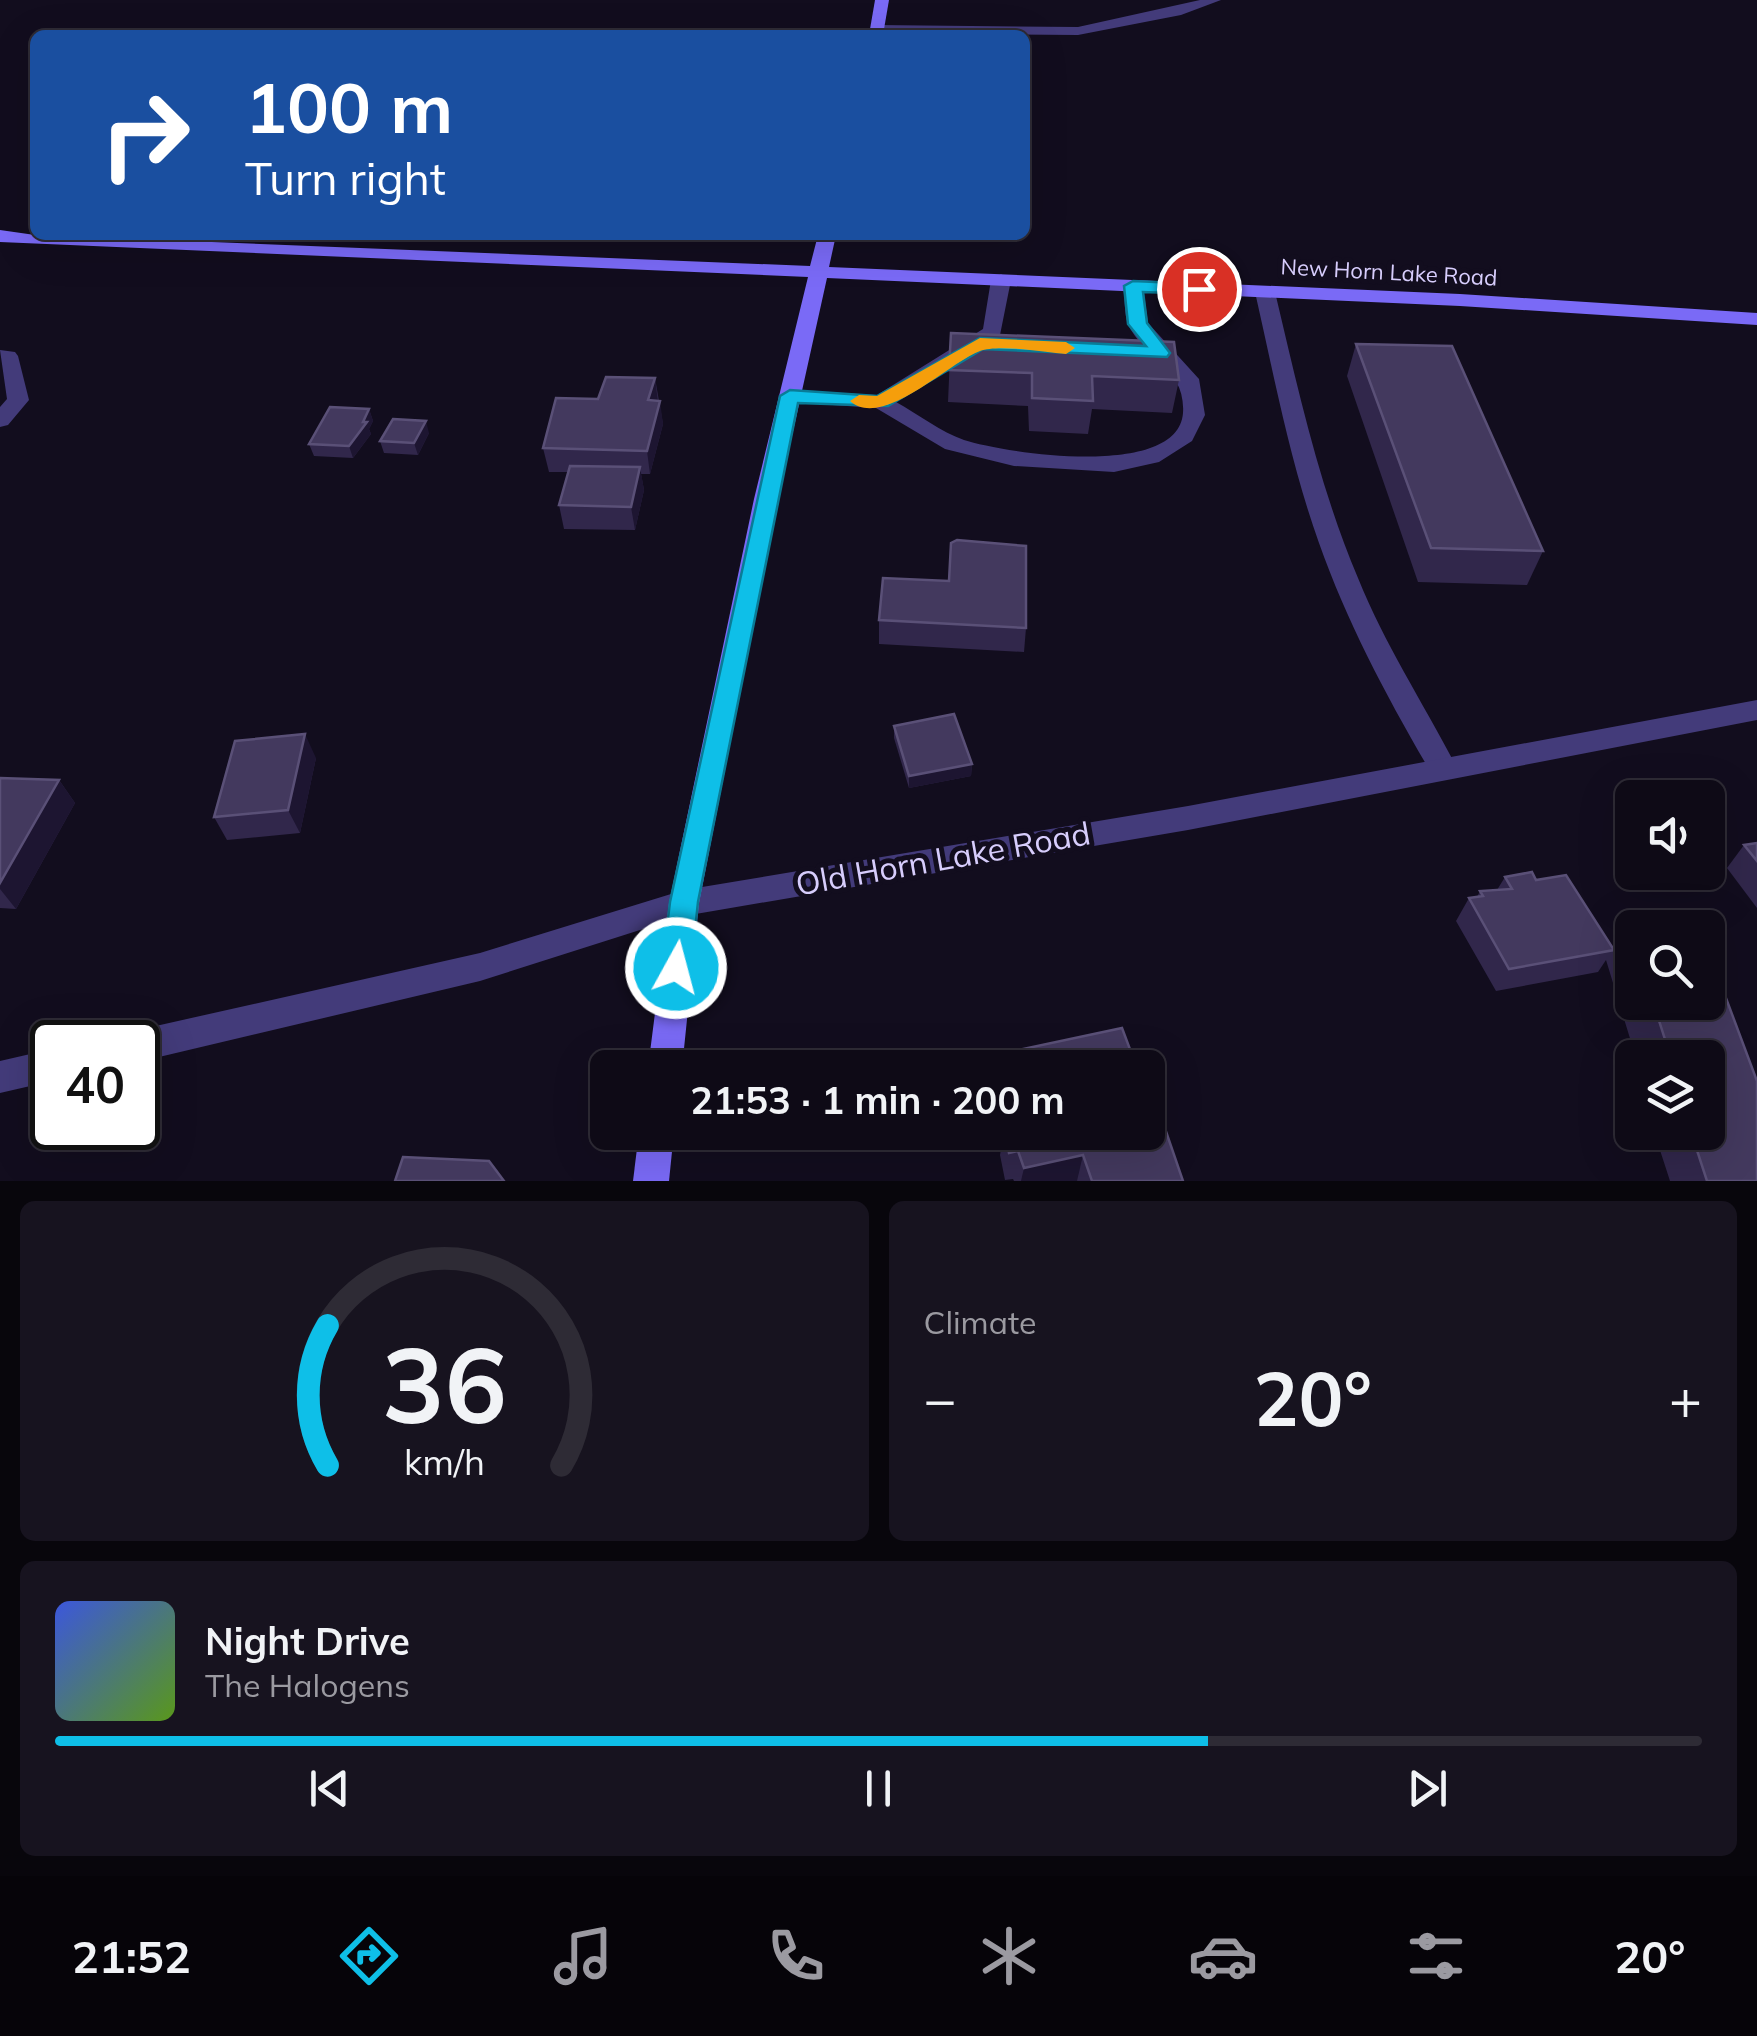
<!DOCTYPE html>
<meta charset="utf-8">
<style>
body{margin:0;font-family:Mulish,sans-serif;background:#17131f;color:#f1f3f6;height:100vh;display:flex;flex-direction:column;font-size:38px;white-space:nowrap}
*{box-sizing:border-box;margin:0}
p{font-size:32px;color:#9b9aa1}
.icon{flex:none;width:55px;height:55px;fill:none;stroke:currentColor;stroke-width:2;stroke-linecap:round;stroke-linejoin:round}
.map{position:relative;height:1181px;overflow:hidden}
.drawer{display:flex;flex-direction:column;gap:20px;padding:20px;background:#08060c;flex:1}
.drawer>*{flex:none}
.hud{position:absolute;left:30px;top:30px;width:1000px;height:210px;border-radius:15px;box-shadow:0 10px 40px #0002,0 0 0 2px #2e2b35;background:#1a4fa0;color:#fff;overflow:hidden}
.tools{position:absolute;left:1615px;top:780px;display:grid;gap:20px}
.tools a{display:grid;place-items:center;width:110px;height:110px;border-radius:15px;background:#0e0a16;box-shadow:0 10px 40px #0002,0 0 0 2px #2e2b35;font-size:50px}
.speed{position:absolute;left:30px;top:1020px;display:flex;gap:20px;font-size:50px;font-weight:700;text-align:center}
.speed>*{display:grid;place-content:center;width:130px;height:130px;border-radius:50%;background:#0e0a16;box-shadow:0 10px 40px #0002,0 0 0 2px #2e2b35;line-height:1}
.speed .limit{border:5px solid #111;border-radius:15px;background:#fff;color:#111}
.pin{position:absolute;display:grid;place-items:center;width:85px;height:85px;color:#fff;margin:-42px;border:5px solid #fff;border-radius:50%;box-shadow:0 2px 10px #0007}
.me{position:absolute;width:110px;margin:-55px;rotate:7deg;stroke-linejoin:round;filter:drop-shadow(0 0 8px #0008)}
.turn{display:flex;align-items:center;gap:35px;height:210px;padding:0 50px;font-size:45px}
.turn .icon{width:130px;height:130px;stroke-width:2.5}
.turn b{display:block;font-size:70px;line-height:85px}
.big{font-size:75px;font-weight:700;line-height:1.1}
.drawer .card{flex:1;display:flex;flex-direction:column;justify-content:center;gap:15px;min-width:0;padding:0 35px;border-radius:15px;background:#17131f}
.drawer .dial{align-items:center;gap:0}
.dial svg{height:260px;overflow:visible;fill:none;stroke:#2e2b35;stroke-width:7;stroke-linecap:round;text-anchor:middle}
.dial text{fill:#f1f3f6;stroke:none}
.song{display:flex;align-items:center;gap:30px}
.cover{width:120px;height:120px;border-radius:15px;background:linear-gradient(135deg,hsl(230 70% 55%),hsl(90 70% 35%))}
.played{height:10px;border-radius:5px;background:linear-gradient(90deg,#0ebfe8 70%,#2e2b35 70%)}
.keys{display:flex;justify-content:space-around;direction:ltr}
.heat{display:flex;justify-content:space-between;align-items:center;font-size:55px;direction:ltr}
.drawer .tiles{flex:1;display:grid;gap:20px;grid-template-columns:1fr 1fr}
.card:last-child{grid-column:span 2}
.trip{position:absolute;left:590px;top:1050px;width:575px;height:100px;border-radius:15px;background:#0e0a16;box-shadow:0 10px 40px #0002,0 0 0 2px #2e2b35;font-weight:700;line-height:100px;text-align:center}
.tabs{display:flex;height:160px;justify-content:space-around;align-items:center;background:#060409;color:#9b9aa1}
.tabs .icon{width:70px;height:70px}
.tabs .current{color:#0ebfe8}
.tabs b{font-size:45px;color:#f1f3f6}
.map>svg:first-child{display:block}
.lines{fill:none;stroke-linecap:round;stroke-linejoin:round}
.lane{fill:#433b7a;fill-rule:evenodd}
.street{fill:#433b7a;fill-rule:evenodd}
.secondary{fill:#7a6af6;fill-rule:evenodd}
.wall{fill:#31274b}
.shaded-wall{fill:#1d1531}
.building{fill:#43395e;stroke:#5a5077;stroke-width:2.5}
.route{fill:#0ebfe8;stroke:#097c97;stroke-width:2.5}
.slow{fill:#f59e0b}
.labels{text-anchor:middle;stroke-width:10;stroke-linejoin:round;paint-order:stroke}
.far-street-label{font-size:22px;fill:#d7cdfc;stroke:#120d1e}
.near-street-label{font-size:32px;fill:#d7cdfc;stroke:#120d1e}
</style>
<div class="map">
<svg width="1757" height="1181" viewBox="0 0 1757 1181">
<rect width="100%" height="100%" fill="#120d1e"/>
<g class="lines">
<g class="lane">
<path d="M1001,274l10,6 -11,55 -13,12 -91,55c22,12 45,30 68,38 40,13 214,40 219,-27 3,-46 -40,-55 -55,-89 -4,-10 -3,-27 -5,-38l10,-6 10,6 5,37 51,56 6,36 -13,26 -33,21 -45,10 -100,-6 -69,-17 -69,-41 -87,-6 -11,-6 11,-6 88,5 106,-66 8,-49z"/>
<path d="M1265,286l10,6c23,97 44,194 83,286 27,67 66,126 99,190l-4,8 -10,3 -10,-3c-44,-75 -85,-151 -114,-233 -29,-81 -45,-167 -64,-251z"/>
<polygon points="0,350 15,352 18,356 29,400 8,425 0,427 0,407 7,399"/>
</g>
<g class="street">
<polygon points="1200,0 1221,0 1181,15 1078,35 877,33 870,29 877,25 1078,27"/>
<polygon points="1757,700 1757,720 1188,830 684,916 480,981 138,1062 138,1042 123,1042 126,1035 138,1030 480,953 684,890 1188,806"/>
<polygon points="52,1049 52,1081 0,1093 0,1061"/>
</g>
<g class="secondary">
<polygon points="875,0 889,0 883,35 869,35"/>
<polygon points="0,230 35,235 810,266 818,235 836,235 829,267 1460,294 1757,313 1757,325 1460,306 827,278 778,499 699,903 682,1068 648,1068 669,903 754,499 808,277 0,242"/>
<polygon points="639,1132 674,1132 669,1181 633,1181"/>
</g>
</g>
<g class="wall">
<polygon points="951,333 1179,380 1172,413 1092,409 1088,434 1029,431 1028,406 948,402"/>
<polygon points="1356,344 1543,551 1527,585 1418,582 1347,376"/>
<polygon points="655,378 663,424 650,474 641,474 644,490 635,530 564,529 559,505 569,472 549,472 543,448 598,399"/>
<polygon points="369,409 373,421 369,429 371,434 353,458 314,456 309,444"/>
<polygon points="429,433 418,455 384,453 380,441"/>
<polygon points="879,620 1026,628 1024,652 879,644"/>
<polygon points="894,726 972,764 971,776 909,788 894,738"/>
<polygon points="316,758 300,833 227,840 214,817"/>
<polygon points="0,778 59,780 75,803 16,909 0,908"/>
<polygon points="1757,843 1757,908 1727,868 1744,845"/>
<polygon points="1505,877 1536,880 1613,948 1628,926 1632,928 1632,1002 1708,1002 1757,1181 1670,1181 1658,1144 1653,1144 1649,1132 1708,1132 1708,1058 1636,1058 1606,960 1598,972 1496,991 1456,921 1469,898 1477,897 1480,891 1497,890"/>
<polygon points="1009,1052 1137,1068 1007,1068"/>
<polygon points="998,1132 1148,1132 1183,1181 1014,1181 1013,1179 1005,1180 1000,1155 1002,1144"/>
</g>
<g class="shaded-wall">
<polygon points="655,378 658,402 648,400"/>
<polygon points="660,401 663,424 650,474 647,451"/>
<polygon points="369,409 373,421 369,429 371,434 353,458 349,446"/>
<polygon points="426,421 429,433 418,455 414,443"/>
<polygon points="640,467 644,490 635,530 631,507"/>
<polygon points="305,734 316,758 300,833 288,810"/>
<polygon points="972,764 971,776 909,788 909,776"/>
<polygon points="59,780 75,803 16,909 0,889 0,883"/>
<polygon points="1083,1155 1077,1181 1021,1181 1024,1168"/>
</g>
<g class="building">
<polygon points="951,333 1174,342 1179,380 1092,376 1093,401 1032,398 1032,373 949,370"/>
<polygon points="1356,344 1452,346 1543,551 1431,548"/>
<polygon points="606,377 655,378 648,400 660,401 647,451 543,448 556,398 598,399"/>
<polygon points="330,407 369,409 363,422 367,422 349,446 309,444"/>
<polygon points="393,419 426,421 414,443 380,441"/>
<polygon points="570,466 640,467 631,507 559,505"/>
<polygon points="957,540 1026,546 1026,628 879,620 883,578 949,581 951,543"/>
<polygon points="954,714 972,764 909,776 894,726"/>
<polygon points="305,734 288,810 214,817 235,741"/>
<polygon points="0,778 59,780 0,883"/>
<polygon points="1757,843 1757,861 1744,845"/>
<polygon points="1532,872 1536,880 1566,875 1614,950 1509,969 1469,898 1483,896 1480,891 1512,889 1505,877"/>
<polygon points="1628,926 1651,928 1632,928 1632,939"/>
<polygon points="1708,950 1757,1081 1757,1181 1707,1181 1691,1132 1708,1132 1708,1058 1671,1058 1653,1002 1708,1002"/>
<polygon points="1122,1028 1137,1068 1014,1068 1009,1052"/>
<polygon points="1148,1079 1183,1181 1092,1181 1083,1155 1024,1168 1018,1151 1009,1153 1005,1132 1148,1132"/>
<polygon points="403,1157 489,1161 504,1181 395,1181"/>
</g>
<polygon class="route" points="1133,281 1199,284 1208,289 1199,294 1143,292 1147,323 1170,353 1167,357 983,349 888,406 798,403 698,902 691,968 687,978 676,982 666,978 662,968 670,902 780,396 790,390 877,396 980,338 1146,346 1128,324 1124,286"/>
<path class="slow" d="M980,338l86,4 9,6 -9,6c-21,-2 -68,-10 -86,-3 -32,12 -98,79 -130,50l9,-6 18,1z"/>
<g class="labels">
<g class="far-street-label">
<text transform="translate(1389 272) rotate(3)" y="8">New Horn Lake Road</text>
</g>
<g class="near-street-label">
<text transform="translate(943 859) rotate(-10)" y="11">Old Horn Lake Road</text>
</g>
</g>
</svg>
<div class="tools">
<a><svg class="icon" aria-label="sound" viewBox="0 0 24 24"><path d="M4 9h4l5-4v14l-5-4H4zM17 9q2 3 0 6"/></svg></a>
<a><svg class="icon" aria-label="search" viewBox="0 0 24 24"><circle cx="10" cy="10" r="6"/><path d="M15 15l6 6"/></svg></a>
<a><svg class="icon" aria-label="layers" viewBox="0 0 24 24"><path d="M12 4l9 5-9 5-9-5zM3 14l9 5 9-5"/></svg></a>
</div>
<div class="speed"><div class="limit">40</div></div>
<div class="pin" style="left:1199px;top:289px;background:#d93025"><svg class="icon" aria-label="arrive" viewBox="0 0 24 24"><path d="M6 21V4h12l-3 4 3 4H6"/></svg></div>
<svg class="me" style="left:676px;top:968px" viewBox="-20 -20 40 40"><circle r="17" fill="#0ebfe8" stroke="#fff" stroke-width="3"/><path d="M0-11L8 9 0 5-8 9z" fill="#fff"/></svg>
<div class="trip">21:53 · 1 min · 200 m</div>
<div class="hud">
<div class="turn"><svg class="icon" aria-label="right" viewBox="0 0 24 24"><path d="M7 20v-9h11M14 6l5 5-5 5"/></svg><div><b>100 m</b>Turn right</div></div>
</div>
</div>
<section class="drawer">
<div class="tiles">
<div class="card dial"><svg viewBox="0 0 100 80">
<path d="M14 69A42 42 0 1 1 86 69"/>
<path d="M14 69A42 42 0 0 1 14 26" stroke="#0ebfe8"/>
<text x="50" y="56" font-size="32" font-weight="700">36</text>
<text x="50" y="72" font-size="11">km/h</text>
</svg></div>
<div class="card"><p>Climate</p>
<div class="heat"><a>−</a><b class="big">20°</b><a>+</a></div>
</div>
<div class="card">
<div class="song"><i class="cover"></i><div><b>Night Drive</b><p>The Halogens</p></div></div>
<div class="played"></div>
<div class="keys"><svg class="icon" aria-label="previous" viewBox="0 0 24 24"><path d="M18 5L8 12l10 7zM5 5v14"/></svg><svg class="icon" aria-label="pause" viewBox="0 0 24 24"><path d="M8 5v14M16 5v14"/></svg><svg class="icon" aria-label="next" viewBox="0 0 24 24"><path d="M6 5l10 7-10 7zM19 5v14"/></svg></div>
</div>
</div>
</section>
<nav class="tabs">
<b>21:52</b>
<svg class="icon current" aria-label="directions" viewBox="0 0 24 24"><path d="M12 3l9 9-9 9-9-9zM9 14v-3h6M13 9l2 2-2 2"/></svg>
<svg class="icon" aria-label="music" viewBox="0 0 24 24"><path d="M9 18V5l10-2v13"/><circle cx="6" cy="18" r="3"/><circle cx="16" cy="16" r="3"/></svg>
<svg class="icon" aria-label="phone" viewBox="0 0 24 24"><path d="M5 4h4l2 5-3 2q2 4 5 5l2-3 5 2v4C11 20 4 13 5 4z"/></svg>
<svg class="icon" aria-label="climate" viewBox="0 0 24 24"><path d="M12 3v18M4 7l16 10M4 17L20 7"/></svg>
<svg class="icon" aria-label="car" viewBox="0 0 24 24"><path d="M5 17H2v-5l4-1 3-4h7l3 4 3 1v5h-3M9 17h6M6 11h13"/><circle cx="7" cy="17" r="2"/><circle cx="17" cy="17" r="2"/></svg>
<svg class="icon" aria-label="filters" viewBox="0 0 24 24"><path d="M4 7h16M4 17h16"/><circle cx="9" cy="7" r="2"/><circle cx="15" cy="17" r="2"/></svg>
<b>20°</b>
</nav>
